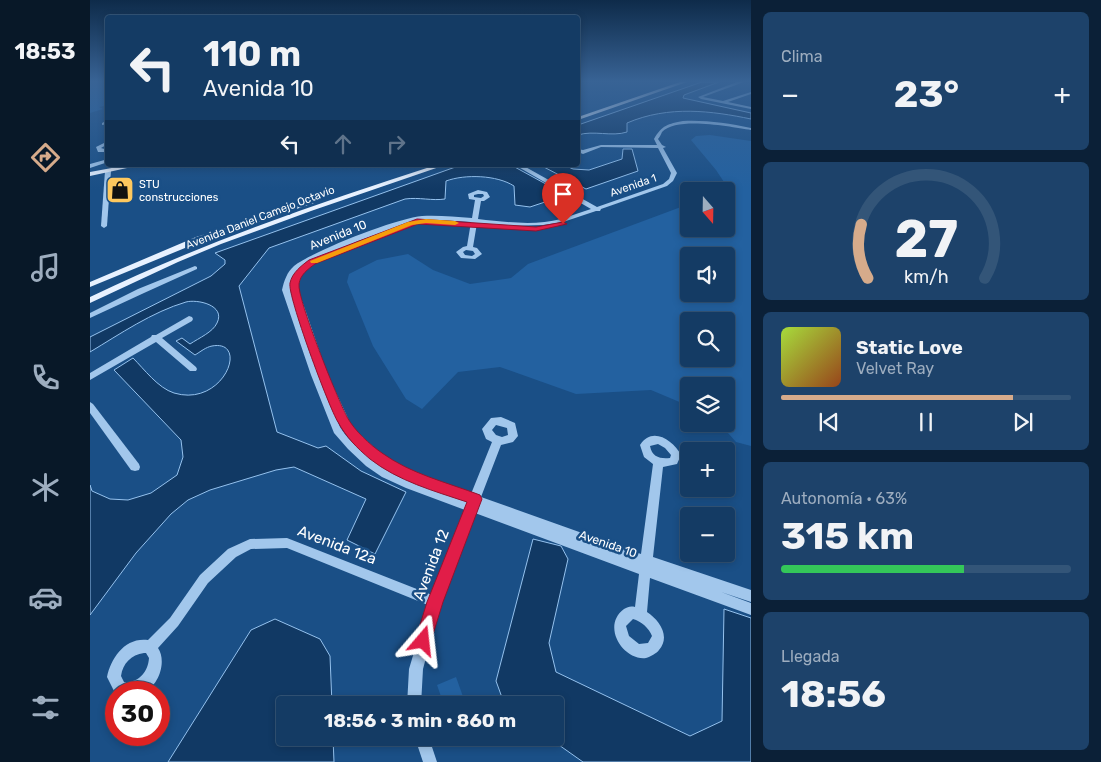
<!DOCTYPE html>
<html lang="es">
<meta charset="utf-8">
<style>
body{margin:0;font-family:Rubik,sans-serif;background:#1d426a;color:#f1f3f6;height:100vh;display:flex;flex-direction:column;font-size:19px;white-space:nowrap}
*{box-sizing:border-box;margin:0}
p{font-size:16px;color:#9dadbf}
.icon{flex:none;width:28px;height:28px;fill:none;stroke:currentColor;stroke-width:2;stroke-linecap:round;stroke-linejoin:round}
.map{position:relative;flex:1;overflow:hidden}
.side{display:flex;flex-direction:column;gap:12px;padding:12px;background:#0b2037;width:350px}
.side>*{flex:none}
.hud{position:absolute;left:15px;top:15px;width:475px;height:152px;border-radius:5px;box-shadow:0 2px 8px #0003,0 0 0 1px #335578;background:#143b64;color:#f1f3f6;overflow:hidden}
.needle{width:32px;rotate:160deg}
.controls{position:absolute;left:590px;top:182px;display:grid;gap:10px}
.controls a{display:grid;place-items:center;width:55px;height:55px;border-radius:5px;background:#143b64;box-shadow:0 2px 8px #0003,0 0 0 1px #335578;font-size:25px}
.speed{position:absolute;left:15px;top:681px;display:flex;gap:10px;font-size:25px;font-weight:700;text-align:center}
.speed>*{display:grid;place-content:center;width:65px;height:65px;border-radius:50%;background:#143b64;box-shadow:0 2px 8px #0003,0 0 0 1px #335578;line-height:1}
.speed .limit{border:8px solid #d22;background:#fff;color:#111}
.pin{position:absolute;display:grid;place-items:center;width:42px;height:42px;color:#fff;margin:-51px -21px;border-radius:50% 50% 50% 0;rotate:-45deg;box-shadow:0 0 5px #0007}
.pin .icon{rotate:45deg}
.me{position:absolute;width:55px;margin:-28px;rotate:17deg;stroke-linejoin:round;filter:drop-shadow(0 0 4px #0008)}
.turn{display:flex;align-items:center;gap:18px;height:105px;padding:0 15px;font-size:22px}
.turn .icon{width:65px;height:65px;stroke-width:2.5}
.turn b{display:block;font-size:35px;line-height:42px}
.lanes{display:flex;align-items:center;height:48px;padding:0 15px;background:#0003;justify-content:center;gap:25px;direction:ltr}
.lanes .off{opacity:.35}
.big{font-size:38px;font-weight:700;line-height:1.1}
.side .tile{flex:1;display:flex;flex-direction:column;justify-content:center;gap:8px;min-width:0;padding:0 18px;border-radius:8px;background:#1d426a}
.side .dial{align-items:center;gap:0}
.dial svg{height:130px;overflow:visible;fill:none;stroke:#335578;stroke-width:7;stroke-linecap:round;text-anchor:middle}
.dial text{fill:#f1f3f6;stroke:none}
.song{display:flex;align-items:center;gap:15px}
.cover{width:60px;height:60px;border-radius:8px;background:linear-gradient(135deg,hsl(80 70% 55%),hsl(20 70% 35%))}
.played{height:5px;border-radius:2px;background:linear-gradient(90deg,#d6ab8b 80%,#335578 80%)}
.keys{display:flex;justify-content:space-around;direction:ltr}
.heat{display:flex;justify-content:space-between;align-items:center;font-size:28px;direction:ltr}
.charge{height:8px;border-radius:4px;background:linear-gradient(90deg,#34c759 63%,#335578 0)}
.trip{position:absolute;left:186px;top:696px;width:288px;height:50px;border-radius:5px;background:#143b64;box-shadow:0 2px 8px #0003,0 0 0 1px #335578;font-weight:700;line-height:50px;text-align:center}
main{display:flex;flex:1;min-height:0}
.tabs{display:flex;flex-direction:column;width:90px;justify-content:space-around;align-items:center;background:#081828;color:#9dadbf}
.tabs .icon{width:35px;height:35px}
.tabs .active{color:#d6ab8b}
.tabs b{font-size:22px;color:#f1f3f6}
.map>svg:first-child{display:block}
.green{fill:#2361a0;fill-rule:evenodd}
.water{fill:#113964;stroke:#95c2ee}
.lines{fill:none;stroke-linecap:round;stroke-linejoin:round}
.minor{fill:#a2c7ec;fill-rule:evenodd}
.major{fill:#e7f1ff;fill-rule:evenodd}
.route{fill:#e11d48;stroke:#92132f}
.slow{fill:#f59e0b}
.labels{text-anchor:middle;stroke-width:5;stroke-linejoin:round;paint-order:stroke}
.far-poi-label{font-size:11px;fill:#fff;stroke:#1a4f86;text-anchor:start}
.far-street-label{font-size:11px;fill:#fff;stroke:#1a4f86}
.street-label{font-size:12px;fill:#fff;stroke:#1a4f86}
.near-street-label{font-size:15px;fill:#fff;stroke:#1a4f86}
</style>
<main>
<nav class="tabs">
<b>18:53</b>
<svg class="icon active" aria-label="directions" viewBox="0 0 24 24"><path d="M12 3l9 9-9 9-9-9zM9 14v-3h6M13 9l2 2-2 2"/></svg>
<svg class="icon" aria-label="music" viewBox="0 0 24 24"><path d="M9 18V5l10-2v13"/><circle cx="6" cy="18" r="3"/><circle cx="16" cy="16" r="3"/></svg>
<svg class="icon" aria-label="phone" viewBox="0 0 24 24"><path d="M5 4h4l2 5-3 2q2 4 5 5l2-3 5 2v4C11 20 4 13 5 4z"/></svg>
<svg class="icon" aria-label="climate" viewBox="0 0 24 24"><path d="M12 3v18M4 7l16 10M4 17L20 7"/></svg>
<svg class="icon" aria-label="car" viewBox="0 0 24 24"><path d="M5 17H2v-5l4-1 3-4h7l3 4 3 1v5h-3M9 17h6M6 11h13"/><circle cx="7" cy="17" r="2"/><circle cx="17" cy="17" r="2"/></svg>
<svg class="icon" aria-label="filters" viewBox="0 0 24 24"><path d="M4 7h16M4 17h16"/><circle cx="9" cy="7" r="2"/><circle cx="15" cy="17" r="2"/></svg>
</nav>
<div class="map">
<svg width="661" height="762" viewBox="0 0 661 762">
<rect width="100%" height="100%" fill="#1a4f86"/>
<g class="green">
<polygon points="0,82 17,82 18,105 9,107 13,109 0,113"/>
<path d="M620,135l41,6v305l-15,-4 -16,-18h6v-38h-37v20l-38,-16 -75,4 -76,-27 -42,5 -36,37 -16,-10 -33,-53 -26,-64 2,-8 28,-14 31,-6 25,16 37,14 41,-6 17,-14 161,-60v25h37v-38h-9l9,-6 -10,-15 -25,-30 5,-4zM599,256h37v38h-37zM599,321h37v38h-37z"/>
<polygon points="366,677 376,705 354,705 347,685"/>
</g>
<g class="water">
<path d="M612,82h17l-35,13 -1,3 68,15v6c-39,-8 -82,-14 -124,4v9c-15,5 -34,-2 -49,3v-10z"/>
<polygon points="533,149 542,149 548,171 496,189 450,165 474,165 483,169 499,170 532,159"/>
<path d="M371,165h50l55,30 -36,12 -15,-2 -1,-19c-17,-11 -49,-12 -68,-5l-1,18c-13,2 -26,-2 -40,0l-136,49 -30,38 38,146 41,16 8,-2 35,25 45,21 -31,62 -28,-14 19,-41 -72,-32 -18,3 -66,20 -22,10 -17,14 -35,39 -46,62v-130l2,6 18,8 18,1 23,-7 26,-18 6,-18 -2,-17 -67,-70 19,-12c11,11 25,30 41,35 50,15 76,-54 38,-47 -6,1 -12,6 -17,9l-19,-14 6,-3 8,6c9,-6 23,-12 27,-21 9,-18 -20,-24 -31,-21 -34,10 -66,32 -96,50v-15l121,-61 14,-12v-4l-10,-7z"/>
<polygon points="443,539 471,546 478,559 459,643 466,672 600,736 632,721 634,609 661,618 661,762 493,762 459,738 465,738 465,705 418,705 414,703 406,681"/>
<polygon points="185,619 230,639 240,656 242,705 195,705 195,738 243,738 244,762 78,762 161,630"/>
</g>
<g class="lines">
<g class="minor">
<polygon points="647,82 654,82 613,97 633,101 661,92 661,94 638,102 661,107 661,109 611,99 608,97"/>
<polygon points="18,120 18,124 12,125 12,123"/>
<path d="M593,121c23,-1 45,2 68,7v2c-20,-3 -74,-14 -89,2 -1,2 -2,5 -4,7l4,6 4,2 -3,1 14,25 -4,8 -6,5 -66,23 -1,2h-4l-33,11 -20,3 -35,1 -31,-3 -4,24 4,1 5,6 -7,5 -14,-1 -5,-6 7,-5 4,-1 4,-24 -32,-2 -27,2 -54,19 -53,24 -5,3 5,2 -5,8 -2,11 29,84 25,54 28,26 36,21 55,20 21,-52 -6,-3 -4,-10 9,-11 10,-1 14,6 3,13 -5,6 -12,3 -20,52 160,57 12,-90 -9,-7 -4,-12c12,-19 33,-5 41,10l-4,9 -14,3 -10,90 98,33v12l-30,-10 30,11v12l-101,-37 -3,34c12,8 24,24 12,38 -2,3 -9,7 -13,8 -23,3 -45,-32 -22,-49 4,-2 6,-3 11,-2l4,-33 -164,-61 -34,89 -18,67 -2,36h-14l2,-36 19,-64 -141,-57 -36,1 -15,8 -28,26 -30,43 -20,22c9,13 1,39 -15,44 -8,2 -21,0 -28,1l-8,-16c4,-19 18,-40 41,-37l22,-22 30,-43 28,-26 22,-10 37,-1 145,57 33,-85 -59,-22 -24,-11 -16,-11 -18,-17 -14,-16 -23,-58 -29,-85c2,-9 5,-18 12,-24 19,-15 103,-48 128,-50 17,-1 33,1 50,2l3,-18 -6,-1 -1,-5 10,-4 9,2 3,5 -6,4h-3l-3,18c27,3 57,7 83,0 10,-3 20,-7 30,-10l-76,-44h7l75,42 66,-23 6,-5 2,-6 -13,-25 -57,-1 -18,7 -5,-2v-3l5,1 18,-5h56l-3,-6c8,-14 14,-15 29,-18zM388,194h5l1,2 -3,2 -7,-1v-2zM376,250l7,1 2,3 -3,2 -7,-1 -2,-3zM202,280l-2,9 29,84 26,59 27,27 31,18c-20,-9 -52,-31 -63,-50 -5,-10 -8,-22 -13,-32 -14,-35 -25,-70 -37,-105zM406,425l11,3 1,7 -6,2 -6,-2 -4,-5zM568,444l7,4 6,7 -1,3c-10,1 -18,-1 -20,-12zM543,619c8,2 16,9 19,17l-4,7 -9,1 -10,-8 -3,-10zM54,653h2l3,5c-1,14 -10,25 -25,24l-3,-6c2,-13 10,-21 23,-23z"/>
<polygon points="18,141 18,144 11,148 18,150 18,152 8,152 6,147"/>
<polygon points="18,159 18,162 0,168 0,164"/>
<polygon points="18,169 21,171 17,226 14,228 11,226 15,171"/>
<polygon points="105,266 107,267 107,269 54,293 0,318 0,313 48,289"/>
<polygon points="99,316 102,317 103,319 102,321 72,338 106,367 107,369 106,371 100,371 66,342 0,380 0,373 61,337 62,335 66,335"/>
<polygon points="0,402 3,404 49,464 50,467 49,470 45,471 41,470 0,413"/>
<polygon points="325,738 339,738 347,762 333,762"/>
</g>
<g class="major">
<polygon points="590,82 597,82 488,120 488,117"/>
<polygon points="38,165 51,165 0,176 0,172"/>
<path d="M346,165h9l-134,46 -90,33 -43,18 -88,41v-6c112,-54 228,-94 346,-132z"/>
<polygon points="219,202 224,203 112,241 0,287 0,282 106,237"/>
</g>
</g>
<linearGradient id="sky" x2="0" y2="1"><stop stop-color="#0e2b4a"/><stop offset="0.43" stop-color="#386395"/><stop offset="1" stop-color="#386395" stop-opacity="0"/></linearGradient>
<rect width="661" height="189" fill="url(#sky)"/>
<path class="route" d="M327,219l119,8 27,-5 4,2 -31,7 -118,-7 -103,40c-7,5 -15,11 -16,20 -2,15 39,116 48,133 8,14 22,27 35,36 29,21 64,29 98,42l2,4 -39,103 -12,39 -2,6 -6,2 -6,-2 -2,-6 12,-39 40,-100c-33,-11 -69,-21 -97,-43 -13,-11 -24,-22 -32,-37 -9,-14 -51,-127 -48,-139 2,-10 11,-17 19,-23z"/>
<polygon class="slow" points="336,219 365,221 369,223 365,225 336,223 322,225 227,263 221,263 220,261 318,222"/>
<defs>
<symbol id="shop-square" viewBox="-11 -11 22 22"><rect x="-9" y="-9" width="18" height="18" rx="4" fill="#fec85e" stroke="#1a4f86"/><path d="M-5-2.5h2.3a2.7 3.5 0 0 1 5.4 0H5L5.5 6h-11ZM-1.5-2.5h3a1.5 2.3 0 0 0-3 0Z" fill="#111"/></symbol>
</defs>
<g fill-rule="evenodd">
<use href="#shop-square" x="14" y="174" width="32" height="32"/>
</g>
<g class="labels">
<g class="far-poi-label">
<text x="49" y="188">STU<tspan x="49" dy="13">construcciones</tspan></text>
</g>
<g class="far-street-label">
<text transform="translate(543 185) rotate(-19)" y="4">Avenida 1</text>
<text transform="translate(170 217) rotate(-21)" y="4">Avenida Daniel Camejo Octavio</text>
</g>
<g class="street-label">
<text transform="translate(248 235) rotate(-22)" y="4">Avenida 10</text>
<text transform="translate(518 544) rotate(19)" y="4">Avenida 10</text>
</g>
<g class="near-street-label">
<text transform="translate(247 545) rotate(21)" y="5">Avenida 12a</text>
<text transform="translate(341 565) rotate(-69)" y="5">Avenida 12</text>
</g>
</g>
</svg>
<div class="controls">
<a><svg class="needle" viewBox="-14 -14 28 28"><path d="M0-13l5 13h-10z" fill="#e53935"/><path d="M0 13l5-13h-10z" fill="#9dadbf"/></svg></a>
<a><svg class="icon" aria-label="sound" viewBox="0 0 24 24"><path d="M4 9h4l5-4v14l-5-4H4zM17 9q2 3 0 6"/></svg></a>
<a><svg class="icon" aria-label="search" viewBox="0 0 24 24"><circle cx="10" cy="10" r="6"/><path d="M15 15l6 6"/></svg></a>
<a><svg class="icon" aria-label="layers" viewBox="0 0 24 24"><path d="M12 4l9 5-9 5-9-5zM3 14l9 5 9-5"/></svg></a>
<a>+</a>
<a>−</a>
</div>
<div class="speed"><div class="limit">30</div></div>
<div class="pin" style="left:473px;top:224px;background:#d93025"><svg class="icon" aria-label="arrive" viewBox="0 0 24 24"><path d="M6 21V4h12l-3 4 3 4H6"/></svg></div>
<svg class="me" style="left:333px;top:641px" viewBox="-20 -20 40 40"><path d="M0-17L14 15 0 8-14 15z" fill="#e11d48" stroke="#fff" stroke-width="4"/></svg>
<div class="trip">18:56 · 3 min · 860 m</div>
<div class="hud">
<div class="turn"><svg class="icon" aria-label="left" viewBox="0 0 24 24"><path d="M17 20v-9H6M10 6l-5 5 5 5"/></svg><div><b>110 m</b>Avenida 10</div></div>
<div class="lanes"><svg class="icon" aria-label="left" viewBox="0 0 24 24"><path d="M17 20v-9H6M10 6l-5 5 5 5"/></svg><svg class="icon off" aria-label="ahead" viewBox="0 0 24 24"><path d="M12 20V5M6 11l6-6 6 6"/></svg><svg class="icon off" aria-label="right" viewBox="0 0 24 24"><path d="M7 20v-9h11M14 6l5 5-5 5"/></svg></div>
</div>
</div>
<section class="side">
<div class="tile"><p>Clima</p>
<div class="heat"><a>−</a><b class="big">23°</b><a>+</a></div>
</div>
<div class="tile dial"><svg viewBox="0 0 100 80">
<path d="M14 69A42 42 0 1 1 86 69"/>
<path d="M14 69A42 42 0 0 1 10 36" stroke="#d6ab8b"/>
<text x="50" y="56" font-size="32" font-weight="700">27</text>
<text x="50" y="72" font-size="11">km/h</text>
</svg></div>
<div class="tile">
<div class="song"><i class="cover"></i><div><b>Static Love</b><p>Velvet Ray</p></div></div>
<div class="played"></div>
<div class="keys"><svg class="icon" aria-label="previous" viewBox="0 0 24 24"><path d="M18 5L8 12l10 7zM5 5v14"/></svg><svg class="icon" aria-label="pause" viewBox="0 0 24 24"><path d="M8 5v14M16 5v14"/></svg><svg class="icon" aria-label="next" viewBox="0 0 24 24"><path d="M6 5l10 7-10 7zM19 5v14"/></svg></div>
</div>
<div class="tile"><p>Autonomía · 63%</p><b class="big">315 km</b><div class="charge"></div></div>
<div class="tile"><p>Llegada</p><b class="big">18:56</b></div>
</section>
</main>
